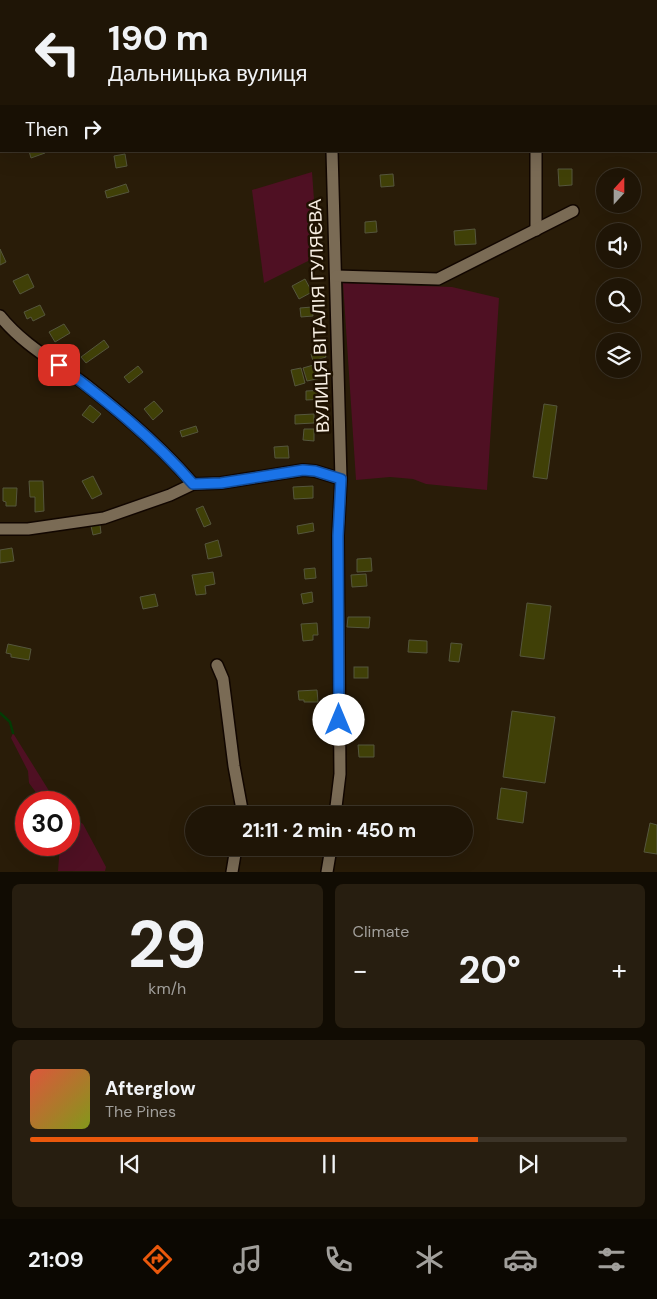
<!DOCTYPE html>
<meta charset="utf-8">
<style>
body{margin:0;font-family:"DM Sans",sans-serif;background:#271e10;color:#f1f3f6;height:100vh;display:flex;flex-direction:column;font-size:19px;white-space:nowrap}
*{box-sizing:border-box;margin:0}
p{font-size:16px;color:#a19f9b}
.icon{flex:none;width:28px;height:28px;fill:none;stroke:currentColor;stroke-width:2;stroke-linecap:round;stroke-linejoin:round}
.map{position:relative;height:872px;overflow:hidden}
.sheet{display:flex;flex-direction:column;gap:12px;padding:12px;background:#110c03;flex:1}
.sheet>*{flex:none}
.guide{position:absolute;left:0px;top:0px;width:658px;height:152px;box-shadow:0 5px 20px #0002,0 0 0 1px #3c3428;background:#1f1506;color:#f1f3f6;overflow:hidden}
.needle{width:32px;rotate:21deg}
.fabs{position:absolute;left:596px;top:168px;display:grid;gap:10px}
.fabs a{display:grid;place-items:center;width:45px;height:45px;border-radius:50%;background:#1f1506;box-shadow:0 5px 20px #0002,0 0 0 1px #3c3428;font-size:25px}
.speed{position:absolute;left:15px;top:791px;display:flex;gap:10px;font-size:25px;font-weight:700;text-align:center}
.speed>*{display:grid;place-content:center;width:65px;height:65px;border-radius:50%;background:#1f1506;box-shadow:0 5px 20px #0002,0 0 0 1px #3c3428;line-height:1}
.speed .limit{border:8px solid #d22;background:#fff;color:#111}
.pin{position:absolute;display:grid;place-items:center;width:42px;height:42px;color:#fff;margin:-21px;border-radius:10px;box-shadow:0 2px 8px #0006}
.me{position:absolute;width:55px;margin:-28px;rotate:0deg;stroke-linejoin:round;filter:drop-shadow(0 0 4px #0008)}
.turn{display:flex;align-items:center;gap:18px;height:105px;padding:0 25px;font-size:22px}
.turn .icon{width:65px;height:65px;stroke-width:2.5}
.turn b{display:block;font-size:35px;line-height:42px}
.then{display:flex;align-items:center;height:48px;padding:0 25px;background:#0003;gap:10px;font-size:19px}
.big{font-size:38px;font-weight:700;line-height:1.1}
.sheet .card{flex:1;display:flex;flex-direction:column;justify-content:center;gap:8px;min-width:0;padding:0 18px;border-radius:8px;background:#271e10}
.sheet .dial{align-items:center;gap:0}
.dial b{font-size:65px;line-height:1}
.song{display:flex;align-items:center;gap:15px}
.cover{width:60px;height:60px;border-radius:8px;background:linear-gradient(135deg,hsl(10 70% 55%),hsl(70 70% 35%))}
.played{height:5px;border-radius:2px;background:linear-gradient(90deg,#ea580c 75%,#3c3428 75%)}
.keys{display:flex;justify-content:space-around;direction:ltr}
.heat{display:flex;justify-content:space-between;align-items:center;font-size:28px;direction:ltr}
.sheet .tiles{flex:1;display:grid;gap:12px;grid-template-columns:1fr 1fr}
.card:last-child{grid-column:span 2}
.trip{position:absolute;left:185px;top:806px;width:288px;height:50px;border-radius:25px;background:#1f1506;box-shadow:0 5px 20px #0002,0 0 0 1px #3c3428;font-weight:700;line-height:50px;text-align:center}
.dock{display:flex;height:80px;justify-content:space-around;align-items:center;background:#0c0802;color:#a19f9b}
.dock .icon{width:35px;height:35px}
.dock .selected{color:#ea580c}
.dock b{font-size:22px;color:#f1f3f6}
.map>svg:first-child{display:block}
.green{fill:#4f1023}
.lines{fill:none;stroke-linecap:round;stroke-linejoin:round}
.stream{stroke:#043b05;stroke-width:2.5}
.building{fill:#404007;stroke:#55563d}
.minor-casing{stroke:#110600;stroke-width:14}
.minor{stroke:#7a6b55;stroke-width:11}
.route-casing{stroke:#114b97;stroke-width:12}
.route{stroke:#1a73e8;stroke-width:9}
.labels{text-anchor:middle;stroke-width:5;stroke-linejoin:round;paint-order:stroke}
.street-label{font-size:18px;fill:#f7eee2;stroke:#1f1201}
</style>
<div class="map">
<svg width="657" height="872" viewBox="0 0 657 872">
<rect width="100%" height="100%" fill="#291c08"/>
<g class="green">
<polygon points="312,172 318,256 264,283 252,190"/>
<polygon points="343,283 452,287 499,298 487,490 426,484 413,479 390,477 356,480"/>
<polygon points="13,733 56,802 43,802 29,783 28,771 11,738"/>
<polygon points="69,814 83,824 106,867 105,871 58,871 60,845 69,845"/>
</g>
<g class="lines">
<polyline class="stream" points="0,713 10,722 13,733"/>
</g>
<g class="building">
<polygon points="29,151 45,151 45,153 31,158"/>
<polygon points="125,154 127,166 116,168 114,156"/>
<polygon points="558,169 572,169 572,185 559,186"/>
<polygon points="393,174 394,186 381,187 380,175"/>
<polygon points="126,184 129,192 107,198 105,191"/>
<polygon points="376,221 377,232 365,233 365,222"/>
<polygon points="475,229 476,244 455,245 454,231"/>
<polygon points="0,249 6,262 0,265"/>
<polygon points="28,274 34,287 20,294 13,281"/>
<polygon points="305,279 312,292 299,299 292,286"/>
<polygon points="40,305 45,315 33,321 31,317 27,319 24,312"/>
<polygon points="312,307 313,316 301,317 300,308"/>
<polygon points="64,324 70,333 55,342 49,332"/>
<polygon points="104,340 109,347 86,363 81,357"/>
<polygon points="324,350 326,357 313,361 311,354"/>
<polygon points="317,364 321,378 307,381 303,368"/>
<polygon points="138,366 143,372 129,383 124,377"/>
<polygon points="301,368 305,383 295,386 291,370"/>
<polygon points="326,390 326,399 306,400 306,391"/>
<polygon points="154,401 163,411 153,420 144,409"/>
<polygon points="544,404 557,406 547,479 533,477"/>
<polygon points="90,405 101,414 93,423 82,415"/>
<polygon points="314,414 314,423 295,424 295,415"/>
<polygon points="196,426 198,432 182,437 180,431"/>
<polygon points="304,429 314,429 314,441 303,440"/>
<polygon points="288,446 289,458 275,458 274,447"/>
<polygon points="93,476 102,494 92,499 82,481"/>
<polygon points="29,481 43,481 44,511 35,512 35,497 30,497"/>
<polygon points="313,486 313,498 294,499 293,487"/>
<polygon points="3,488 17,488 16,506 6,506 6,502 3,501"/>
<polygon points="203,506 211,524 204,527 196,509"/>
<polygon points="313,523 314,531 298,534 297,526"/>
<polygon points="100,525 101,533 93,535 91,526"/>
<polygon points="218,540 222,556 208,559 205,544"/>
<polygon points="12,548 14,561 0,563 0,550"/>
<polygon points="371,558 372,571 357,572 357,559"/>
<polygon points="315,568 316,578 305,579 304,569"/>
<polygon points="213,572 215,584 205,586 206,594 196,595 192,575"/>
<polygon points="366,574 367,586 352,587 351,575"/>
<polygon points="312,592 313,602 303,604 301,594"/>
<polygon points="155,594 158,606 143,609 140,597"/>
<polygon points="527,603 551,606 544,659 520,656"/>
<polygon points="348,617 370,617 369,628 347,627"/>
<polygon points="317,623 318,635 313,635 313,640 303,641 301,624"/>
<polygon points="409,640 427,641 427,653 408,652"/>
<polygon points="451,643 462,644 459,662 449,661"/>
<polygon points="8,644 31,649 29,660 11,657 11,654 6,653"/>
<rect x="354" y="667" width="14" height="11"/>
<polygon points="317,690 318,702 304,702 304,700 299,700 298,691"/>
<polygon points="512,711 555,717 545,783 503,777"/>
<polygon points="358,745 374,745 374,757 359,757"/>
<polygon points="501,788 527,792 523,823 497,819"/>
<polygon points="650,823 657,825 657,854 644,852"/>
</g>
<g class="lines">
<defs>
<g id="minor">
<polyline points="116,0 117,1"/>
<polyline points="324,0 324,1"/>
<polyline points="530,0 530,1"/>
<polyline points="332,151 341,479"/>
<polyline points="536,230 536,151"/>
<polyline points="336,276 438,279 573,211"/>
<path d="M0,316c23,29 57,47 86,69 38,30 76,62 107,99l28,-1 82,-13 12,1 26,8 -3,57 2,238 -5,41"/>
<polyline points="0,529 28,529 104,518 170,495 193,484"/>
<polyline points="217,665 223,679 234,766 243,815"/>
<polyline points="232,872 235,854 240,848"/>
<polyline points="327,872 331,848"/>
</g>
</defs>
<use href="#minor" class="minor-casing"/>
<use href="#minor" class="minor"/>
</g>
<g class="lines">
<defs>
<path id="route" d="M59,365c48,36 95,74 134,119l28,-1 82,-13 12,1 26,8 -3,57 1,184"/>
</defs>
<use href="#route" class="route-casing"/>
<use href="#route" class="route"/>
</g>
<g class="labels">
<g class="street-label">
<text transform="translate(319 316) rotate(-92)" y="6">ВУЛИЦЯ ВІТАЛІЯ ГУЛЯЄВА</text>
</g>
</g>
</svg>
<div class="fabs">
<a><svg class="needle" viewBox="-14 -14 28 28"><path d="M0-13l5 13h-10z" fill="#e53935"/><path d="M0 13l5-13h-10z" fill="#a19f9b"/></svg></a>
<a><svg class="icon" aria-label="sound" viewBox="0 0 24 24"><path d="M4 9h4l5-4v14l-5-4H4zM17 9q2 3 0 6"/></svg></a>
<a><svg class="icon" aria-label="search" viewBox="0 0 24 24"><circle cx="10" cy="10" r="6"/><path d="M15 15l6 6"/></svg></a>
<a><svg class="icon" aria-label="layers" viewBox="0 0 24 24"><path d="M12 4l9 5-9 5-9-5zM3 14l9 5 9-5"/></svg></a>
</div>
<div class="speed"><div class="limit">30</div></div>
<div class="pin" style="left:59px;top:365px;background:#d93025"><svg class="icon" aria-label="arrive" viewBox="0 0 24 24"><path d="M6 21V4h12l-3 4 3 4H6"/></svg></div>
<svg class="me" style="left:339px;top:720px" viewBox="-20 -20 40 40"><circle r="19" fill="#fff"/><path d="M0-13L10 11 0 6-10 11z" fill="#1a73e8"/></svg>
<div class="trip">21:11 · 2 min · 450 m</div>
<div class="guide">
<div class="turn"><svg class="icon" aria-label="left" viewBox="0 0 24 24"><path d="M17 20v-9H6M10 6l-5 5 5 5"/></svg><div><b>190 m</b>Дальницька вулиця</div></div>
<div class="then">Then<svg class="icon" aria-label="right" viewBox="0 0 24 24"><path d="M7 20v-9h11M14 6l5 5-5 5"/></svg></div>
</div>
</div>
<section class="sheet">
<div class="tiles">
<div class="card dial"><b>29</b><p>km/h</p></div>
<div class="card"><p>Climate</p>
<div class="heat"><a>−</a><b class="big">20°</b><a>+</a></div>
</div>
<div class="card">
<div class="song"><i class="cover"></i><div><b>Afterglow</b><p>The Pines</p></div></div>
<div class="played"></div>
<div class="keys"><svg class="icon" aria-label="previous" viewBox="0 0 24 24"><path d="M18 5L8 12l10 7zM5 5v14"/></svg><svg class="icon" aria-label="pause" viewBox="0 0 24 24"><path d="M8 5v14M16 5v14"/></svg><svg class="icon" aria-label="next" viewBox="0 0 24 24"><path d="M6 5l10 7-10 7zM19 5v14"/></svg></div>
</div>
</div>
</section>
<nav class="dock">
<b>21:09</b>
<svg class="icon selected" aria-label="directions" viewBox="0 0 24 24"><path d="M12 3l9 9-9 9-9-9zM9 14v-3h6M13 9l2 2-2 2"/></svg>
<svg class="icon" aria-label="music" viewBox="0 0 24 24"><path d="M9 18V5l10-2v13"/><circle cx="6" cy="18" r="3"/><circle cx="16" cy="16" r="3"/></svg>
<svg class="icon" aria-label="phone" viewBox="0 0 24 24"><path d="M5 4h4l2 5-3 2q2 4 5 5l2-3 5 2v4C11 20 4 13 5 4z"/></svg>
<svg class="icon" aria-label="climate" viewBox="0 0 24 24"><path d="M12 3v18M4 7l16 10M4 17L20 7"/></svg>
<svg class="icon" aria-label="car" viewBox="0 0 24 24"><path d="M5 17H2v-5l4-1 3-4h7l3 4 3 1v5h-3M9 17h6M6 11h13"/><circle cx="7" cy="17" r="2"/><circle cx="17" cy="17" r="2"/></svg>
<svg class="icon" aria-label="filters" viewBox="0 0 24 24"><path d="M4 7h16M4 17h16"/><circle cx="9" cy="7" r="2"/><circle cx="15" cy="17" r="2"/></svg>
</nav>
